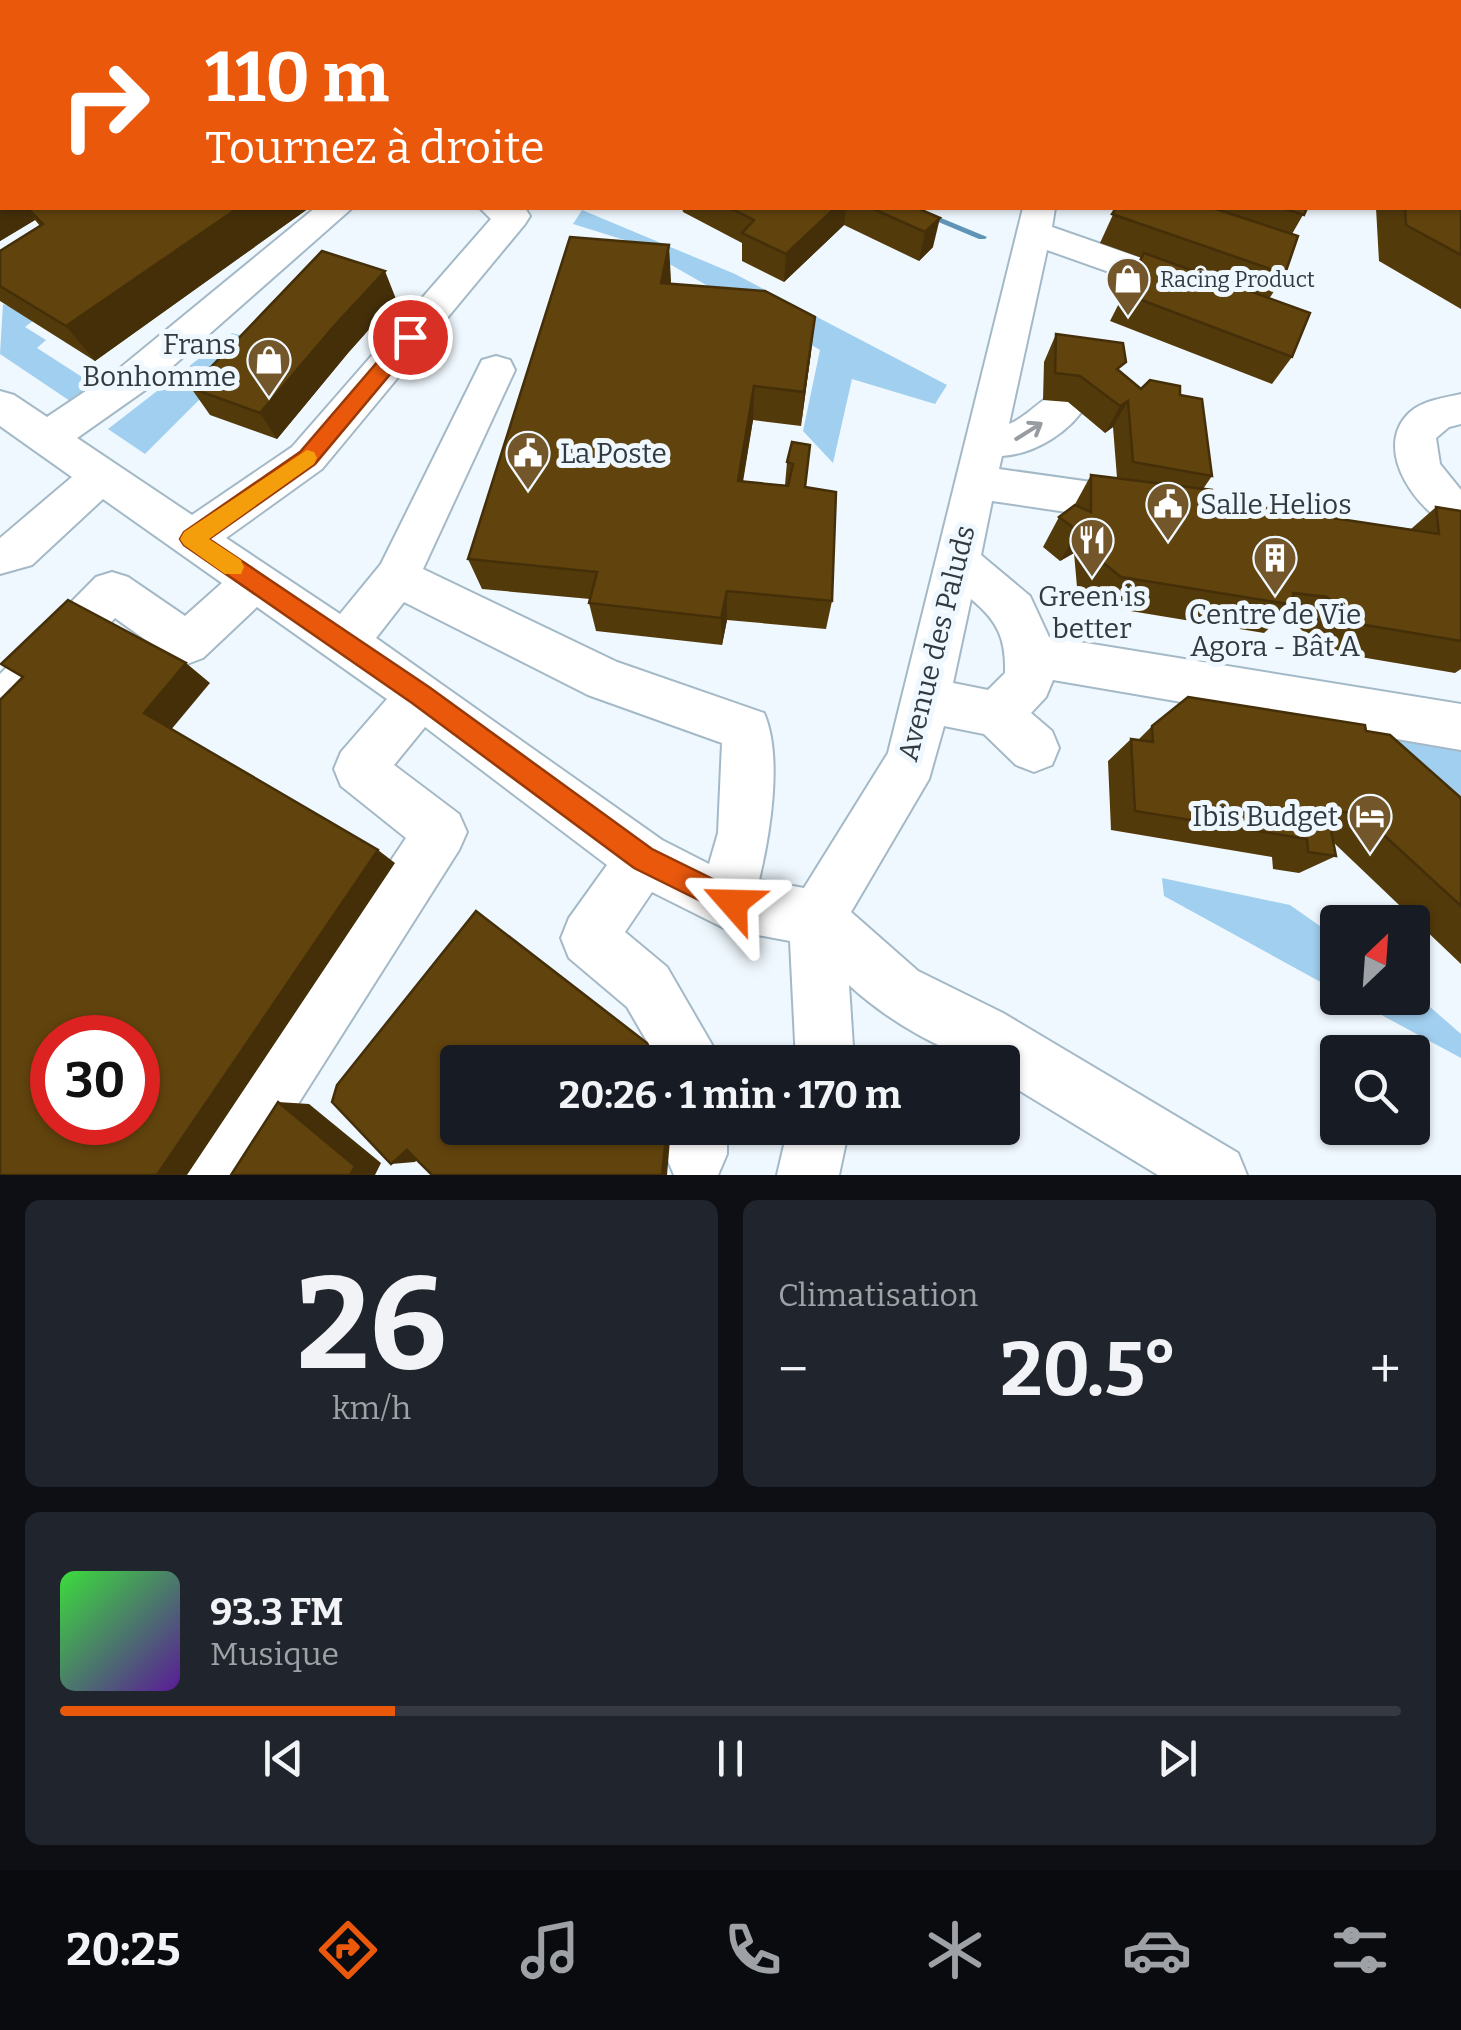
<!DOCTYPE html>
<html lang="fr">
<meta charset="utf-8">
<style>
body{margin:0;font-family:Bitter,serif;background:#20242c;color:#f1f3f6;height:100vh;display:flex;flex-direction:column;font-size:38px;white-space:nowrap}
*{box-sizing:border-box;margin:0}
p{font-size:32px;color:#9ea1a6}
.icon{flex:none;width:55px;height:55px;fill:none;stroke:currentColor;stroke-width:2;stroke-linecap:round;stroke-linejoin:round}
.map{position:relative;height:1175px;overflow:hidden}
.details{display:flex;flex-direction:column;gap:25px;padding:25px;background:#0d0f14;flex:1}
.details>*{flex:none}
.banner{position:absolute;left:0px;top:0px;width:1462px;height:210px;box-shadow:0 2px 8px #0004;background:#ea580c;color:#fff;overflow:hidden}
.needle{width:65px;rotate:25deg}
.controls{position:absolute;left:1320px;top:905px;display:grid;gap:20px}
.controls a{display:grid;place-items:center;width:110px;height:110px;border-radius:10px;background:#171b24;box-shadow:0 2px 8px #0004;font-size:50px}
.speed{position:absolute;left:30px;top:1015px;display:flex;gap:20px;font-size:50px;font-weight:700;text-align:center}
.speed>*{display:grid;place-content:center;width:130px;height:130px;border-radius:50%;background:#171b24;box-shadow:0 2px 8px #0004;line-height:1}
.speed .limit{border:15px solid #d22;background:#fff;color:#111}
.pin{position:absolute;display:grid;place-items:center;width:85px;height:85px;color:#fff;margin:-42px;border:5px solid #fff;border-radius:50%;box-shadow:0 2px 10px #0007}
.me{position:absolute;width:110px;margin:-55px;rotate:295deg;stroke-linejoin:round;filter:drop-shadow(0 0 8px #0008)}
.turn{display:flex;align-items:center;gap:35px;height:210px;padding:0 40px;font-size:45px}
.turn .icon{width:130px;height:130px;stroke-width:2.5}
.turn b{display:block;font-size:70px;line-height:85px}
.big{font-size:75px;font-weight:700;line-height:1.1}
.details .widget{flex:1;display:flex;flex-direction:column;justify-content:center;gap:15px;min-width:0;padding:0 35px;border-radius:15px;background:#20242c}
.details .dial{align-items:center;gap:0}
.dial b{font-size:130px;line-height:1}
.song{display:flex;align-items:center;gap:30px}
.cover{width:120px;height:120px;border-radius:15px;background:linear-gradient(135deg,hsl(120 70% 55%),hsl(270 70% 35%))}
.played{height:10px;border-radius:5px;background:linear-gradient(90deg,#ea580c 25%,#363941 25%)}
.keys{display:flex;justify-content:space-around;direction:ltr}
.heat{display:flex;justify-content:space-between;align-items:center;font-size:55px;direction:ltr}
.details .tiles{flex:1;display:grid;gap:25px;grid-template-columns:1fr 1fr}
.widget:last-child{grid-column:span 2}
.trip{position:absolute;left:440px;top:1045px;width:580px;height:100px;border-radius:10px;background:#171b24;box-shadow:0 2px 8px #0004;font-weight:700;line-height:100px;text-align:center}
.dock{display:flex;height:160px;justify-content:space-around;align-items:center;background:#090b0e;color:#9ea1a6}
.dock .icon{width:70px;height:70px}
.dock .selected{color:#ea580c}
.dock b{font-size:45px;color:#f1f3f6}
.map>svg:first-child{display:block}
.green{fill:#a1cfef}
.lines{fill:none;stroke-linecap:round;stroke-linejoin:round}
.stream{fill:#6094b6;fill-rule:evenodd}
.minor-casing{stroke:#a4b9c7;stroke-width:4}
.minor{fill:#fff;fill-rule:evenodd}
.wall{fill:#533a0b}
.shaded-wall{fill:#442f09}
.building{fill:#61430d;stroke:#442f09;stroke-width:2.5;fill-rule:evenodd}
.oneway{stroke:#989ca0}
.route{fill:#ea580c;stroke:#983908;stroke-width:2.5}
.slow{fill:#f59e0b}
.labels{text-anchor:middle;stroke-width:10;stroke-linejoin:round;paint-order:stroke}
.far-poi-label{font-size:22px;fill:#323a40;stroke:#eff8fe;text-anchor:start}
.poi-label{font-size:28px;fill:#323a40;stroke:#eff8fe;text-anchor:end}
.street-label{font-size:28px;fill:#323a40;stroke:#eff8fe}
</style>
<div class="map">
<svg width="1461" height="1175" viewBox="0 0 1461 1175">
<rect width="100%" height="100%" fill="#eff8fe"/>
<g class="green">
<polygon points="582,210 735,274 947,385 935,404 852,379 833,463 803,431 820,350 631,242 573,224"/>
<polygon points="3,304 38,317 25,327 46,340 37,348 96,386 73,403 0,354"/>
<polygon points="232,333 259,340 145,454 108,429"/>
<polygon points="1251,714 1461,746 1461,850"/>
<polygon points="1162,878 1290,905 1337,938 1337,991 1164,896"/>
<polygon points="1413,992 1461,1034 1461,1058 1350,998 1412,998"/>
</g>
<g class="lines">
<g class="stream">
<polygon points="584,0 593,0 595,2 587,2"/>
<polygon points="905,208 917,208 987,237 985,239 979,239"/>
</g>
<defs>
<g id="minor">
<polygon points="19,0 49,0 51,2 21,2"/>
<polygon points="979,0 1009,0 1011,2 981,2"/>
<polygon points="1208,0 1239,0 1241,2 1210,2"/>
<polygon points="1304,0 1335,0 1337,2 1306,2"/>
<polygon points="1461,60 1461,79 1460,79 1460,60"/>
<path d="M315,208l36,1 -203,179 -71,50 115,77 100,-68 199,-228 -11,-11h45l5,8 -5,8 -203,245 -96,69 114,76 41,-50 101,-204 14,-4 14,4 5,10 -92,199 194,93 147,51c19,43 6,122 -5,167l45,8 84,-135 135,-545h32l-3,19 152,53 5,9 -5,9 -13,3 -144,-51 -38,174c27,-11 41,-42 73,-32l6,10c-17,30 -53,52 -86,54l-3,13 142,20 15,5 6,12 -6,12 -15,5 -149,-22 -11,54 49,41 19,41 412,67v46l-408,-70 -7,17 -15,16 21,18 7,17 -7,17 -18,7 -18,-7 -32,-31 -40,-8 -15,53 -78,133 67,59 85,42 235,140 9,22h-89l-156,-95v-18c-49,0 -116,-43 -153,-77l5,77h-58l-6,-121 -64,-12 -74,-37 -27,40 42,35 55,95h-63l-32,-55 -58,-49 -8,-20 8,-20 38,-53 -182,-138 -31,38 65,49 8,18 -8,18 -206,325h-67l9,-22 211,-315 -65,-52 -7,-17 7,-17 46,-53 -130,-92 -54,51 -16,6 -16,-6 -56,-40 -98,105 -17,6v-55l96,-97 16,-5 16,5 57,39 37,-33 -119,-84 -71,66 -32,9v-36l72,-61 -72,-51v-35l14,4 33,22 73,-49zM971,599c27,22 35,40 34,74l-17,17 -35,-7zM404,602l184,93 134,48 -4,90 -9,31 -47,-24 -286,-202z"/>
<path d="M1461,394v30l-12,3 -13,11 4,26 21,26v41c-40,-13 -91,-80 -52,-118 14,-13 35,-15 52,-19z"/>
<polygon points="666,1128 727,1128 727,1154 718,1175 674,1175 665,1154"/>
<polygon points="788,1128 849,1128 839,1175 777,1175"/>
</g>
</defs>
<use href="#minor" class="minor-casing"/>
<use href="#minor" class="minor"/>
</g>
<g class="wall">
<polygon points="200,0 338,0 342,2 204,2"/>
<polygon points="362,0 507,0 509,2 362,2"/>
<polygon points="675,0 894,0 894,2 676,2"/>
<polygon points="1337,0 1416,0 1411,2 1342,2"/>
<polygon points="0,82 309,208 95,361 0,301 0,251 40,226 35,220 0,241"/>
<polygon points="1461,113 1461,309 1379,261 1376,208 1460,208"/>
<polygon points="682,208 917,208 933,247 919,261 844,225 784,282 742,261 742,243 683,212"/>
<polygon points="1116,208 1307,208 1292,234 1285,274 1269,299 1292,357 1272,384 1110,321 1142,258 1100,243"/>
<polygon points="671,281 670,284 811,352 801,426 753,420 743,482 785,485 787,462 792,442 805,487 832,601 826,629 727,620 722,645 596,631 589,603 590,599 482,589 468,559"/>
<polygon points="396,299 348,353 277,439 210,415 191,388"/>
<polygon points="1056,334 1121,372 1141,389 1180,395 1212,476 1203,489 1214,500 1411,529 1436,507 1461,511 1461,669 1455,673 1325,651 1296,625 1276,622 1264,633 1100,606 1077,587 1074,553 1060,561 1043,547 1059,517 1074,506 1091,475 1117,478 1113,427 1105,433 1068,402 1043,400 1044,362"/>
<polygon points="1152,726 1366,731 1461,798 1461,964 1333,842 1336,856 1299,873 1273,869 1272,857 1111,830 1108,761 1131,739 1138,740"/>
</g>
<g class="shaded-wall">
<polygon points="785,0 828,0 828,2 779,2"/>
<rect x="838" y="0" width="56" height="2"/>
<polygon points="1390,0 1416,0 1411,2 1388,2"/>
<polygon points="2,186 2,208 56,208 27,208 35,220 0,241 0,187"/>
<polygon points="238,208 309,208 95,361 66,326"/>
<polygon points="835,208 846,208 844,225 784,282 786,254"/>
<polygon points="940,218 933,247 919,261 925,232"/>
<polygon points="669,245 671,281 664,319 661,283"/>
<polygon points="385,271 396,299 348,353 277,439 260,413 335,325"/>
<polygon points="815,317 811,352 801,426 804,392"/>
<polygon points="754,386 753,420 737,513 738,481"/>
<polygon points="1128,401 1113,427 1105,433 1120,406"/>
<polygon points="1092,523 1074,553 1060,561 1078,531"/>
<polygon points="727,591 727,620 722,645 721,618"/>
<polygon points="186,663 210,683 170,731 144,713"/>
<polygon points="378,850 395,863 187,1175 157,1175"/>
<polygon points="647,1043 653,1049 659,1062 656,1062"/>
<polygon points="278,1102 309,1104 381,1163 375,1175 350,1175"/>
<polygon points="667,1128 671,1128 667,1175 662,1175"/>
<polygon points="429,1148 415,1162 391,1164 407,1150"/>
</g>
<g class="building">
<polygon points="241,0 338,0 342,2 246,2"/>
<polygon points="407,0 508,0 505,2 403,2"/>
<polygon points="696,0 785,0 779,2 699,2"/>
<polygon points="933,0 974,0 979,2 926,2"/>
<polygon points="2,80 2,186 0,187 0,82"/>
<polygon points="1461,113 1461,255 1406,225 1405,208 1460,208"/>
<polygon points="27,208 238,208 66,326 0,286 0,251 43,224"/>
<polygon points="730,208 835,208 786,254 742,233 754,220"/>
<polygon points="871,208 917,208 940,218 925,232"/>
<polygon points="1116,208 1213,208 1298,236 1285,274 1112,214"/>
<polygon points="1282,208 1307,208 1304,215"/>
<polygon points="570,237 669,245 661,283 765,291 815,317 804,392 754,386 738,481 788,486 793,464 787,462 792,442 810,445 805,487 836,492 832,601 727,591 721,618 589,603 597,572 468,559"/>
<polygon points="322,251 385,271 335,325 260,413 191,388"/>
<polygon points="1144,253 1310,313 1292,357 1123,293"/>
<polygon points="1056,334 1123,343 1126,362 1117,369 1141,389 1150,380 1180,386 1180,395 1202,399 1212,476 1133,462 1128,401 1120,406 1080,376 1055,373"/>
<polygon points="1091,475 1212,490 1214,500 1439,534 1436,507 1461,511 1461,641 1359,624 1327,597 1293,593 1294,605 1121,577 1096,557 1092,523 1078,531 1059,517 1075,505 1091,512"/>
<path d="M68,600l118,63 -42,50 234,137 -221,325h-157v-475l23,-23 -22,-13zM52,1038h86v84h-86z"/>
<polygon points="1188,697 1365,725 1366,731 1390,735 1461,798 1461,906 1361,814 1327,810 1336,856 1308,852 1307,839 1135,811 1131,739 1153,742 1152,726"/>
<polygon points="476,911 647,1043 656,1062 458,1062 458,1128 667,1128 662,1175 432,1175 407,1150 391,1164 332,1102 337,1085"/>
<polygon points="278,1102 355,1166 350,1175 231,1175"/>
</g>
<defs><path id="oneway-shaft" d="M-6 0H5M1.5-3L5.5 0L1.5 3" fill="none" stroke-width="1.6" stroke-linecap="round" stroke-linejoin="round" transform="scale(2.5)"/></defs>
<use class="oneway" href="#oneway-shaft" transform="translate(1029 431) rotate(-32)"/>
<polygon class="route" points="410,330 419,337 417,342 315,464 209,539 429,687 652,849 743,894 747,903 743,913 733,917 634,868 412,703 184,545 180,539 184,532 300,452 403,332"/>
<polygon class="slow" points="307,450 314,452 317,458 314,464 209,539 241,560 244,567 241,574 225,574 184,545 180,539 184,532"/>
<defs>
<symbol id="shop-pin" viewBox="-11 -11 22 30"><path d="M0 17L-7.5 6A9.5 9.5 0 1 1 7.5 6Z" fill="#73562a" stroke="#eff8fe"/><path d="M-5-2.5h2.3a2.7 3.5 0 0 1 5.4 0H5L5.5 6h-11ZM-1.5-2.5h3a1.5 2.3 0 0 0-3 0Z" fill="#fff"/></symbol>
<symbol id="civic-pin" viewBox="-11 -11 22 30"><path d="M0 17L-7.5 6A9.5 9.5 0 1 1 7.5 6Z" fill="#73562a" stroke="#eff8fe"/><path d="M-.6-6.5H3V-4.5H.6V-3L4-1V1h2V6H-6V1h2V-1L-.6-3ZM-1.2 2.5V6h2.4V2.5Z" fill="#fff"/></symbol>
<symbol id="restaurant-pin" viewBox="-11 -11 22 30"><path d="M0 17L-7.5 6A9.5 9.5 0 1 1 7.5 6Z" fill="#73562a" stroke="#eff8fe"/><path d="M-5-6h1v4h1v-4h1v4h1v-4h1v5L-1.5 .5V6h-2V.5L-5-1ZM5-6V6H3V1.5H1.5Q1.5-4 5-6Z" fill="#fff"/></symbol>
<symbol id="building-pin" viewBox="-11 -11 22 30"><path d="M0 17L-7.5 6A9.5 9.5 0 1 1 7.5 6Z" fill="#73562a" stroke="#eff8fe"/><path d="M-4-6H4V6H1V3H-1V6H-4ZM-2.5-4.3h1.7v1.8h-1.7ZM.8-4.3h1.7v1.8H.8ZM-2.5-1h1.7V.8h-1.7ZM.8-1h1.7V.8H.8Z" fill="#fff"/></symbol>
<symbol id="hotel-pin" viewBox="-11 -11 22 30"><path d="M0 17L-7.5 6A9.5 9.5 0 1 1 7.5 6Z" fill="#73562a" stroke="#eff8fe"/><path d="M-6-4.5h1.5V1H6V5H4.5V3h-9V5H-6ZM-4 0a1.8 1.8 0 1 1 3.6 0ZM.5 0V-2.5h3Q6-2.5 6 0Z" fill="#fff"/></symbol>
</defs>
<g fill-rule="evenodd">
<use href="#shop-pin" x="1103" y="254" width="50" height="68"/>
<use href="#shop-pin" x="244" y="335" width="50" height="68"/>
<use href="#civic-pin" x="503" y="428" width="50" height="68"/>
<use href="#civic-pin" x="1143" y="479" width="50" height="68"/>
<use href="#restaurant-pin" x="1067" y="515" width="50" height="68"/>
<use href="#building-pin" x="1250" y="533" width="50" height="68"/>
<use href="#hotel-pin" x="1345" y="791" width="50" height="68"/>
</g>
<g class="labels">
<g class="far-poi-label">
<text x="1160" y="287">Racing Product</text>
</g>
<g class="poi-label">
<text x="236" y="354">Frans<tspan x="236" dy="32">Bonhomme</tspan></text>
<text x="560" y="463" text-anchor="start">La Poste</text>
<text x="1200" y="514" text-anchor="start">Salle Helios</text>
<text x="1092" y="606" text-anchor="middle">Green is<tspan x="1092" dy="32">better</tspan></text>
<text x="1275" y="624" text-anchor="middle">Centre de Vie<tspan x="1275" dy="32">Agora - Bât A</tspan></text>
<text x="1338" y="826">Ibis Budget</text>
</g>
<g class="street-label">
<text transform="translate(936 643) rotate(-76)" y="10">Avenue des Paluds</text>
</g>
</g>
</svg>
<div class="controls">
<a><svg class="needle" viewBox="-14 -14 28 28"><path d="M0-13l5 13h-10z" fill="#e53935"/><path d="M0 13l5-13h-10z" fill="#9ea1a6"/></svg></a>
<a><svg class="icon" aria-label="search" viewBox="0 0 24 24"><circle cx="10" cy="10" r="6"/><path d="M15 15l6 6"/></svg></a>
</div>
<div class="speed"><div class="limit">30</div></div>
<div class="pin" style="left:410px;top:337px;background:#d93025"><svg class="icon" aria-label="arrive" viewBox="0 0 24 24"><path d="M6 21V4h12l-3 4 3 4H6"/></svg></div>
<svg class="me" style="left:733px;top:903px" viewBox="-20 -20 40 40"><path d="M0-17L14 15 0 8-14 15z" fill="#ea580c" stroke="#fff" stroke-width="4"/></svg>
<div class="trip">20:26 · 1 min · 170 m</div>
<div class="banner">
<div class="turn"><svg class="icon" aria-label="right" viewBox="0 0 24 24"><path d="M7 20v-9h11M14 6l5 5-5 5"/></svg><div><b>110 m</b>Tournez à droite</div></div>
</div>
</div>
<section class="details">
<div class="tiles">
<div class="widget dial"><b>26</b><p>km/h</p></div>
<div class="widget"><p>Climatisation</p>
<div class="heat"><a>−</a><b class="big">20.5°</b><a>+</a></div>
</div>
<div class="widget">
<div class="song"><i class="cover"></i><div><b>93.3 FM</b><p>Musique</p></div></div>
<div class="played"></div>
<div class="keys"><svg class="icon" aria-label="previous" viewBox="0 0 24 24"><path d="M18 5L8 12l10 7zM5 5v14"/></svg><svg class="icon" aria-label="pause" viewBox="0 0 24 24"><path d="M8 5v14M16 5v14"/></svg><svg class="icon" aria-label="next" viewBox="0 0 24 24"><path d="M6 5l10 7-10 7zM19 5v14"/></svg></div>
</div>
</div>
</section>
<nav class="dock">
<b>20:25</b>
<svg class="icon selected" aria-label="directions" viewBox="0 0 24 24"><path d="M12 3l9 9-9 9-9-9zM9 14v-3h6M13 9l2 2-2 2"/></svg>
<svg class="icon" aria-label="music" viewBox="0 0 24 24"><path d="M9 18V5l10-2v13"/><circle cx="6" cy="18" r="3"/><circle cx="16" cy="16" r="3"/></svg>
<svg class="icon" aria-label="phone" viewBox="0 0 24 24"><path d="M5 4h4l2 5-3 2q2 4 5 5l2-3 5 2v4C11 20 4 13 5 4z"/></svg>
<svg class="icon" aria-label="climate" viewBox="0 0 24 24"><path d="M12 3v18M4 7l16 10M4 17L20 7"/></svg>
<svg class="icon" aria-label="car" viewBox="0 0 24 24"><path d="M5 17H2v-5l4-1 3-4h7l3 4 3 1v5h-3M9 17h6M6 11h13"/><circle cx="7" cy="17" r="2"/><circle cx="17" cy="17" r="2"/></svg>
<svg class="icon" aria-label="filters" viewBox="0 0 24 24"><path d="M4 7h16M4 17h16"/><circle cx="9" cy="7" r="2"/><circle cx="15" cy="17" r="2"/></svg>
</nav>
